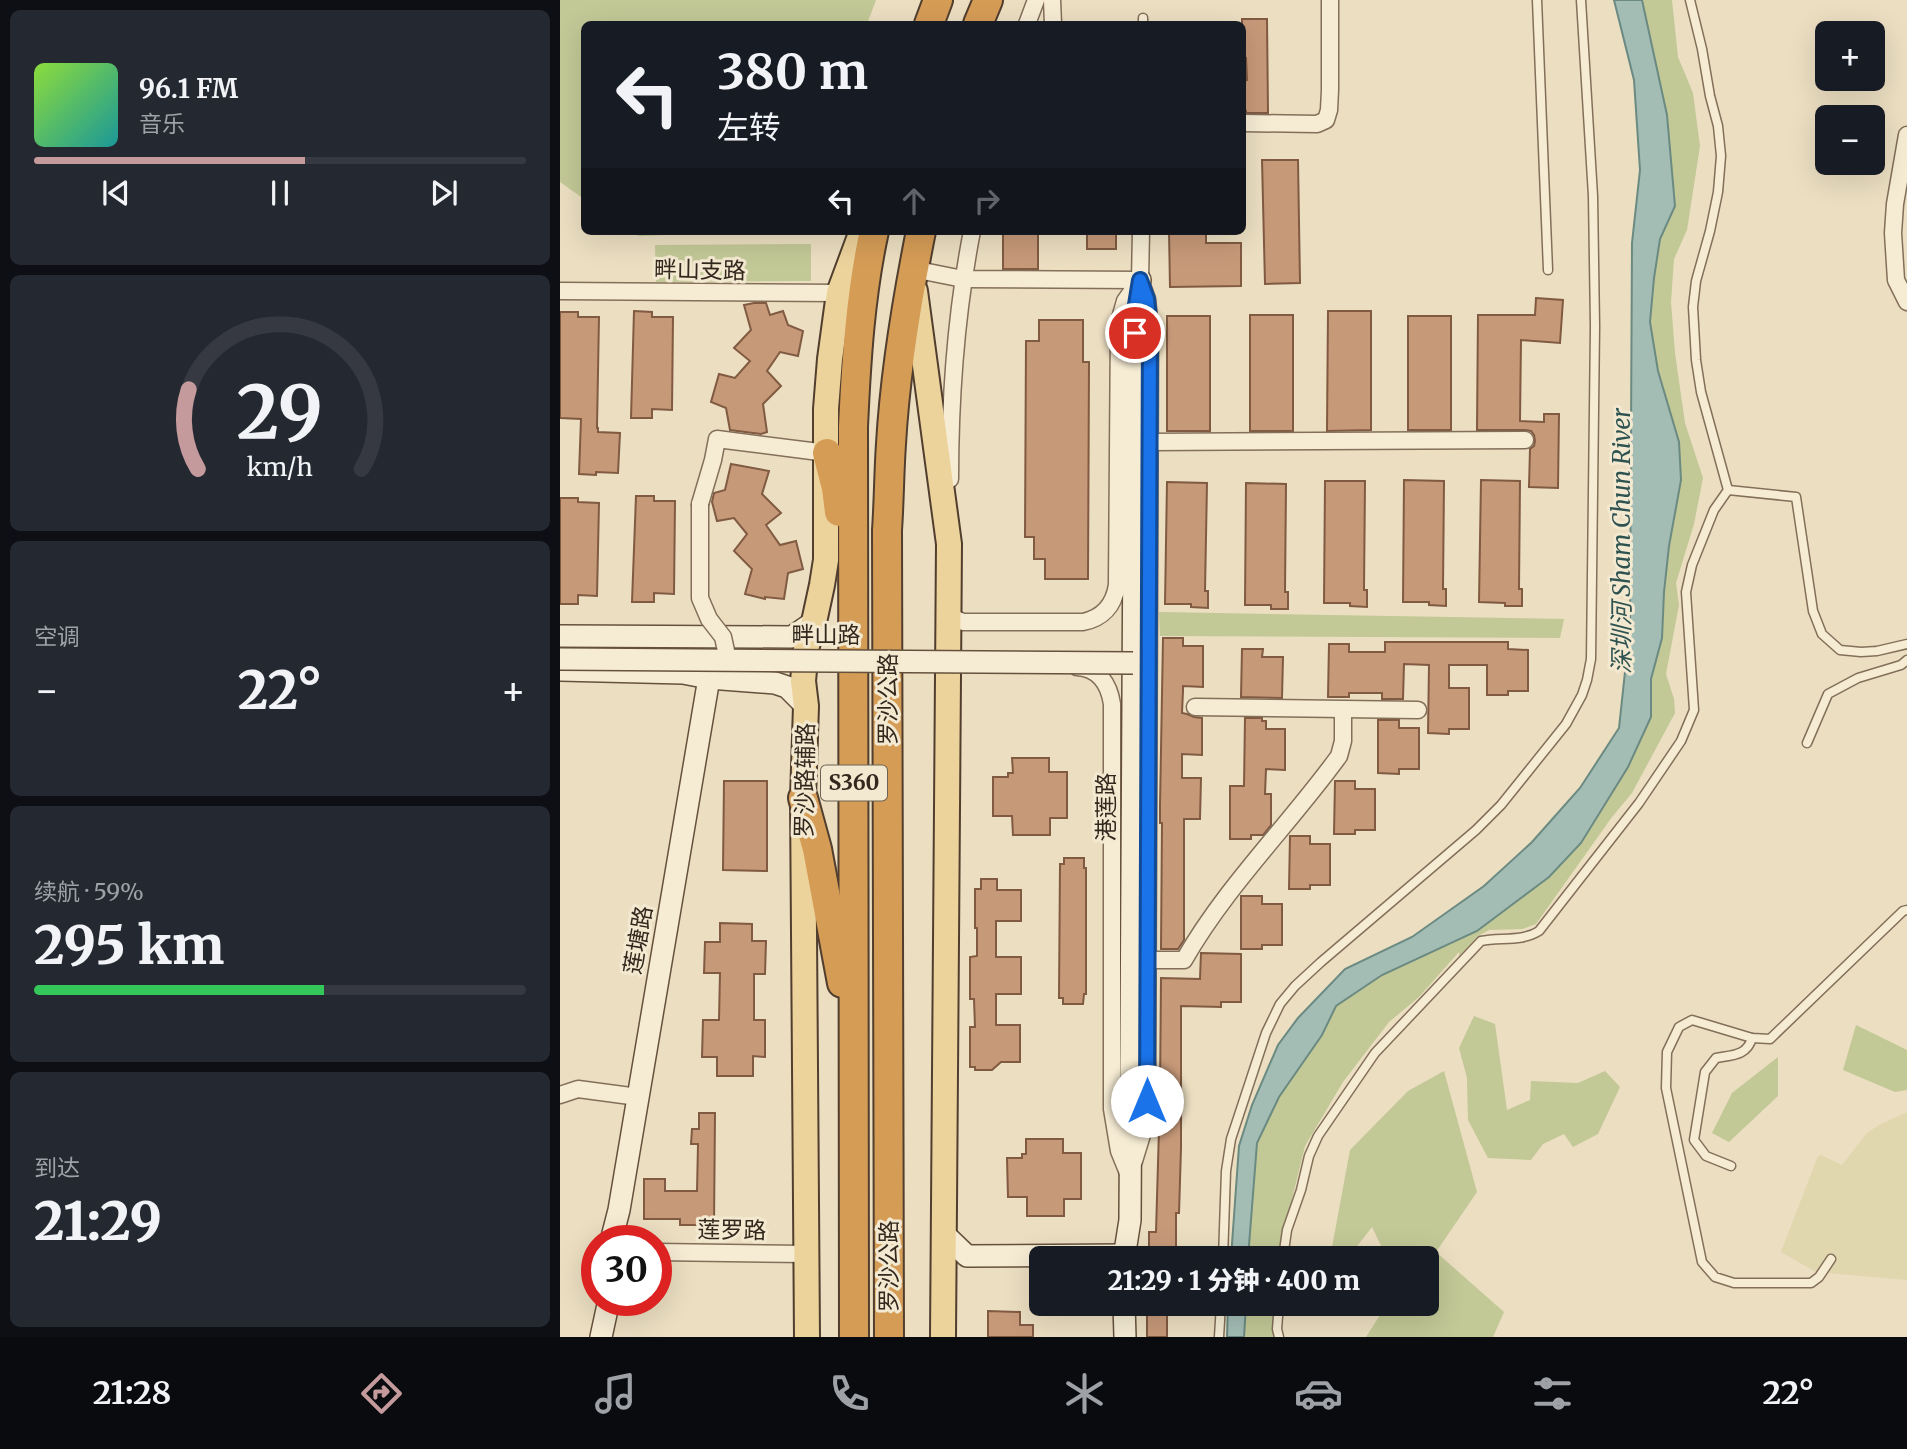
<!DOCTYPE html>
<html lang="zh">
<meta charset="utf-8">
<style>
body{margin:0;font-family:Merriweather,"Noto Sans SC",serif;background:#242831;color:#f1f3f6;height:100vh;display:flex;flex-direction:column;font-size:26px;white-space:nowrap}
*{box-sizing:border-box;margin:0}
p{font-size:23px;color:#9ea1a6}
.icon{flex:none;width:38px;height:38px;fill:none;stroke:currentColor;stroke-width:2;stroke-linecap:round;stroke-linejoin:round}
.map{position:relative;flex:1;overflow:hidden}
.drawer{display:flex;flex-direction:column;gap:10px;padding:10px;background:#0d0f14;width:560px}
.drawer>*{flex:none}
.banner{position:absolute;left:21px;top:21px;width:665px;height:214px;border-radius:10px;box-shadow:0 7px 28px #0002;background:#171b24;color:#f1f3f6;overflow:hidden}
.fabs{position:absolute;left:1255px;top:21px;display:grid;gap:14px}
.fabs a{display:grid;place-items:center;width:70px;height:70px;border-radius:10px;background:#171b24;box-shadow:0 7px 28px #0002;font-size:35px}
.speed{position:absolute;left:21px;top:1225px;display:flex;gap:14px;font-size:35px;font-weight:700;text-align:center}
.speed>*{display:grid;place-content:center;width:91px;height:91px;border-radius:50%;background:#171b24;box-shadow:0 7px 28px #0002;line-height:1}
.speed .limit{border:10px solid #d22;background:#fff;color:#111}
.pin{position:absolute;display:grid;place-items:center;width:60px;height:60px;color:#fff;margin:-30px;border:4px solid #fff;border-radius:50%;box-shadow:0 2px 7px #0007}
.me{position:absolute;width:77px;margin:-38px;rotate:0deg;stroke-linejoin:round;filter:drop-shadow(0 0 5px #0008)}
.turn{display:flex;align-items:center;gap:24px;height:147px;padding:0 21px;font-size:32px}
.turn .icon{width:91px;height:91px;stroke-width:2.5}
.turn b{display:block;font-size:49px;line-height:60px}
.lanes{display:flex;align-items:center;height:66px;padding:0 21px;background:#0003;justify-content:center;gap:35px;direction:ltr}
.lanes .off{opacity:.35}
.big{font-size:52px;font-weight:800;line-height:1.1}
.drawer .card{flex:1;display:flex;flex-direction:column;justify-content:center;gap:10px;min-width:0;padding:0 24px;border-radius:10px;background:#242831}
.drawer .dial{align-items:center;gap:0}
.dial svg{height:182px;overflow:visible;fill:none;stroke:#363941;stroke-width:7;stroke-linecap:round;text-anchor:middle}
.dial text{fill:#f1f3f6;stroke:none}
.song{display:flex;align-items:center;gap:21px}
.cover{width:84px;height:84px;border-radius:10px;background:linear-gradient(135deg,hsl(90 70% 55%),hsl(180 70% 35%))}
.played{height:7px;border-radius:4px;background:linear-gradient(90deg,#c49a9c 55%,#363941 55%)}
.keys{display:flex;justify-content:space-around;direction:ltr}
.heat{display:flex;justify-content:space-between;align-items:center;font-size:38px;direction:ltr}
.charge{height:10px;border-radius:5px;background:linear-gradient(90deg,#34c759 59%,#363941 0)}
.trip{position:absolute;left:469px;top:1246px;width:410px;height:70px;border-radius:10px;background:#171b24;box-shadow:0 7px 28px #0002;font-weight:800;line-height:70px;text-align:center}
.menu{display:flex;height:112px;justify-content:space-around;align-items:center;background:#090b0e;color:#9ea1a6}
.menu .icon{width:49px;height:49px}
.menu .active{color:#c49a9c}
.menu b{font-size:32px;color:#f1f3f6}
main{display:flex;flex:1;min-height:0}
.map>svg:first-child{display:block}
.farmland{fill:#e0d7af}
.green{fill:#c2c896}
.water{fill:#a3bdb5;stroke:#6b8a82;stroke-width:2}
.building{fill:#c69979;stroke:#805a41;stroke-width:2}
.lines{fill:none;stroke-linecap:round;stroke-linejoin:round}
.lane-casing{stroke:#836f5a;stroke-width:11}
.street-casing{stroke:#836f5a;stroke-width:19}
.secondary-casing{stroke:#65513d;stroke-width:24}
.primary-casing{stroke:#513e2e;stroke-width:28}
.highway-casing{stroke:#513e2e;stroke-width:32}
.lane{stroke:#f6ecd4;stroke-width:8}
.street{stroke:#f6ecd4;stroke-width:16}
.secondary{stroke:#f6ecd4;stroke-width:21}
.primary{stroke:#ecd29b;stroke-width:24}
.highway{stroke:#d59c56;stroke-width:28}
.street-bridge-casing{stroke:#836f5a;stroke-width:19;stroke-linecap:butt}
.secondary-bridge-casing{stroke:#65513d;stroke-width:24;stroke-linecap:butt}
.street-bridge{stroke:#f6ecd4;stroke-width:16}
.secondary-bridge{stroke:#f6ecd4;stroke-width:21}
.route-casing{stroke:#114b97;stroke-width:18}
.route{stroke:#1a73e8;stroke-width:12}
.labels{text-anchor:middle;stroke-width:6;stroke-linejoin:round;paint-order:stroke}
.shield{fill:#f3e8d0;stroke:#6d6253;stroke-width:2}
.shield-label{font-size:21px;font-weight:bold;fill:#33281d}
.street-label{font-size:23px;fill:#33281d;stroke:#f3e8d0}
.water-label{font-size:24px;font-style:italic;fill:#2d5250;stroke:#f3e8d0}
</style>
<main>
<section class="drawer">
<div class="card">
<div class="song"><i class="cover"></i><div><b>96.1 FM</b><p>音乐</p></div></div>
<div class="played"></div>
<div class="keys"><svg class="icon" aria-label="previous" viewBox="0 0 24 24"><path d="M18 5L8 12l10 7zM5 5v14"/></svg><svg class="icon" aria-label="pause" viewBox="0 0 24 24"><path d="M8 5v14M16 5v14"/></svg><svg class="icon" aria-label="next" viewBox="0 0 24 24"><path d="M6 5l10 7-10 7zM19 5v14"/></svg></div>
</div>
<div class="card dial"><svg viewBox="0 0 100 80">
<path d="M14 69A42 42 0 1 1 86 69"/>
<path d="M14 69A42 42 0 0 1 10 34" stroke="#c49a9c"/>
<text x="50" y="56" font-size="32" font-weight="700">29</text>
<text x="50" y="72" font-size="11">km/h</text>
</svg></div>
<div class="card"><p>空调</p>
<div class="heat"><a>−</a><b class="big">22°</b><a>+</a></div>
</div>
<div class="card"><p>续航 · 59%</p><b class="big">295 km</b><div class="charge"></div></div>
<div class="card"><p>到达</p><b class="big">21:29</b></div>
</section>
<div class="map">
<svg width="1347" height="1337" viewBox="0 0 1347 1337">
<rect width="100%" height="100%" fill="#ebdec1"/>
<polygon class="farmland" points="1347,1112 1347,1280 1256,1272 1221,1252 1258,1156 1261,1155 1282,1165 1307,1133 1319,1125"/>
<g class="green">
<polygon points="0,0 316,0 307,24 24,24 24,199 0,182"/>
<polygon points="1072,0 1112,0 1118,57 1133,93 1140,146 1127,230 1114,259 1111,302 1115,353 1125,423 1143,478 1134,524 1116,583 1119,605 1106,674 1114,699 1115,713 1072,793 1052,817 976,924 963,929 929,930 918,936 899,956 899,952 859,997 829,1022 783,1082 745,1146 721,1244 721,1258 677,1258 699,1120 758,1013 902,924 1061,757 1082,510 1095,224"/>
<polygon points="71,231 205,231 79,236"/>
<polygon points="251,244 251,281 96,282 95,245"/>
<polygon points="599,612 1004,619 1000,638 600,636"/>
<polygon points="914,1016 935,1024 947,1110 970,1100 971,1081 1018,1083 1045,1071 1060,1087 1038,1134 1013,1147 1004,1134 983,1144 971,1160 928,1158 908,1120 907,1078 899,1048"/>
<polygon points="1296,1025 1347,1050 1347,1090 1335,1092 1283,1070"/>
<polygon points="1218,1057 1218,1096 1169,1142 1152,1133 1172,1093"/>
<polygon points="884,1071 917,1192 876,1252 944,1312 933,1337 806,1337 827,1304 866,1304 866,1258 827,1258 812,1227 788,1258 770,1258 790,1150 848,1091"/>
<polygon points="674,1304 720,1304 719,1337 672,1337"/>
</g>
<g class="water">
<polygon points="1054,0 1082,0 1107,115 1115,206 1100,239 1094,278 1090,322 1098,371 1119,442 1121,480 1109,546 1104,592 1102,638 1091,679 1091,717 1068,767 1021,843 989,877 917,931 822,975 776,1006 762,1035 719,1097 697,1143 688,1258 671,1258 679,1146 692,1105 718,1045 738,1018 785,969 852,937 924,886 972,842 1020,788 1059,728 1070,625 1072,243 1080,170 1074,80"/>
<polygon points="668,1304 686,1304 684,1337 667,1337"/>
</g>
<g class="building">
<polygon points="682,19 707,19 708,113 686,113 686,111 682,111 682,87 685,87 685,81 687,80 686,58 682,58"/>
<polygon points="702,160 738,160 740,283 705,284"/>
<rect x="443" y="231" width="35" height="38"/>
<rect x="527" y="231" width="29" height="18"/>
<polygon points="609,231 646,231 646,243 681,243 681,286 610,287"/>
<polygon points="976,298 1003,300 1000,343 961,340 960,421 984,422 984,414 999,414 998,488 969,487 970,449 974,446 975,441 974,435 971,431 965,430 917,430 918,315 975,315"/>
<polygon points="194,303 206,303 210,315 223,311 228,325 243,331 238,356 220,352 207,371 221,386 203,404 207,432 201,434 170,430 166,408 151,402 159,374 175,378 190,361 174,348 191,330 184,305"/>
<polygon points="74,311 92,312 92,317 113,317 112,410 92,409 92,418 71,418"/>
<polygon points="768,311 811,311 811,430 767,431"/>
<polygon points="0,312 18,312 18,317 39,317 37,428 38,428 38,432 60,433 58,473 36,472 36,475 19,474 21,419 0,418"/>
<rect x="690" y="315" width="43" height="116"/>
<rect x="607" y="316" width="43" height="115"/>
<rect x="848" y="316" width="43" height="114"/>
<polygon points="479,320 523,320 523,362 529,362 528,579 485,579 485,559 474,559 474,537 465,537 466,341 479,341"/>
<polygon points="171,464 209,471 202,494 221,513 206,525 220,545 236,541 243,569 228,573 224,599 205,597 205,599 185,594 192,569 174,551 187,534 174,518 157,521 152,502 154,493 165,490"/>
<polygon points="844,480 884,481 883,589 886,589 886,606 869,605 869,602 843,602"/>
<polygon points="921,480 960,481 959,589 962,589 962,606 945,606 945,603 919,602"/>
<polygon points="765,481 805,481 804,590 807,590 807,607 790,606 790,603 764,603"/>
<polygon points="607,482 647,483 645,591 648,591 648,608 631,607 631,604 605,604"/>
<polygon points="686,483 726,484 725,592 728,592 728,609 711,609 711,605 685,605"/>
<polygon points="76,496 94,496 94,501 115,501 114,594 94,593 94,602 72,602"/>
<polygon points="0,498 18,498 18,502 39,503 37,596 18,595 18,604 0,604"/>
<polygon points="603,638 623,638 623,646 643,646 643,687 623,686 623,691 622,713 627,714 634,717 642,718 642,755 622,754 622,778 641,778 640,819 624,819 624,940 618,949 601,949 602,823 600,823 600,806"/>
<polygon points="825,642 948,642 948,649 968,650 968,691 948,691 948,695 927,695 927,665 889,665 889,688 909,688 909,729 889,729 889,734 868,733 869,665 844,664 843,699 822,699 822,693 789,693 789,697 768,697 769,644 789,644 789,652 825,652"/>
<polygon points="682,649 703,649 702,657 723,657 722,698 681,697"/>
<polygon points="685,718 702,718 702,721 706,721 706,729 725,729 725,770 706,769 705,794 711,794 711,825 703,835 691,835 691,839 670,839 670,786 684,786"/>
<polygon points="818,720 839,720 839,728 859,728 859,769 839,769 839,774 818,773"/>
<polygon points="452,758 489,758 489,772 507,772 507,818 490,818 490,835 453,835 452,816 433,816 433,777 448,777 448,773 453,773"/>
<polygon points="164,781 207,781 207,871 163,870"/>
<polygon points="775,781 795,781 795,789 815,789 815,830 795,830 795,834 774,834"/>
<polygon points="730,836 750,836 750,844 770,844 770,885 750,885 750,889 729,889"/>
<polygon points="504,858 524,858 524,868 526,868 526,994 524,994 523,1004 503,1004 503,998 499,998 500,864 504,864"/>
<polygon points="421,879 437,879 437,890 461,890 461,921 436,921 436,957 461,957 461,994 436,994 436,1025 460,1025 460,1062 441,1062 432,1070 415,1070 415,1067 410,1067 410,1027 415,1027 414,999 410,999 410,957 417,956 417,928 415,928 415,889 421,889"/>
<polygon points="681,896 702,896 702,904 722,904 722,945 702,945 702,949 681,949"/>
<polygon points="160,923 192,924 192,941 206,941 205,974 194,974 194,1020 205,1020 205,1057 193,1056 193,1076 157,1076 157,1057 142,1057 143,1020 159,1020 160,973 144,973 145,942 160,942"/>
<polygon points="641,953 681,954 681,1002 661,1002 661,1007 621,1006 621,1148 619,1213 616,1213 616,1258 589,1258 589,1232 596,1232 600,1094 601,978 640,979"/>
<polygon points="139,1113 155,1113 154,1225 120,1225 120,1219 84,1219 84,1179 105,1179 105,1191 137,1191 138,1144 131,1144 132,1129 139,1129"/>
<polygon points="466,1139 503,1139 503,1153 521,1153 521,1199 504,1199 504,1216 467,1216 467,1197 448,1197 447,1158 462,1158 462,1154 466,1154"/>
<rect x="587" y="1304" width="20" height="33"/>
<polygon points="428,1311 460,1312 460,1325 473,1325 473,1337 428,1337"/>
</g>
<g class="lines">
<defs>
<g id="lane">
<polyline points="977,0 988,270"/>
<polyline points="583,24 583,18"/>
<polyline points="1168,490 1236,497 1253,611 1262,634 1280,650 1301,652 1317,651 1347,644"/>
<polyline points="1247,743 1268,694 1298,678 1341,665 1347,660"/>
<path d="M1171,1166l-25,-10 -12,-16 11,-68 11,-14c16,-3 31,-2 36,-20"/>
<polyline points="663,1258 666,1171 671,1139 706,1033 720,1004 735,986 761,962 916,830 941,805 1006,724 1022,695 1027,680 1031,659 1035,326 1033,196 1021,0"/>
<path d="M723,1258l4,-28 14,-40 8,-34 9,-20 57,-83 106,-112c19,-4 41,1 58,-10l100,-128 42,-62 13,-31 -8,-118 6,-27 22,-55 14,-20 -27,-98 -5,-32 -3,-53 3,-26 14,-50 8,-39 3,-36 -3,-30 -8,-30 -8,-47 -12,-49"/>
<polyline points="1271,1259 1259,1277 1251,1283 1174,1283 1155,1277 1142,1262 1106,1088 1107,1052 1119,1027 1132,1020 1192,1038 1210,1039 1343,911 1347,910"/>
<polyline points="719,1304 717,1329 719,1337"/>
<polyline points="659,1337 661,1304"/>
</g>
<g id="street">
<polyline points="492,0 493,24"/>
<polyline points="467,24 476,0"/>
<polyline points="682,123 757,124 766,120 769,110 770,90 770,0"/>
<polyline points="1347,135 1335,204 1333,233 1336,280 1347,302"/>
<polyline points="353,269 403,279 580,280 581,231"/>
<polyline points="0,291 279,293"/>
<polyline points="590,442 965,440"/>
<path d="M390,479c0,-84 6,-166 22,-248"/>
<polyline points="140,504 153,460 157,439 267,453"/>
<path d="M389,616l14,6h120c20,-4 31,-17 34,-37l2,-263 6,-21 15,-21 7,19 3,30 -3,772 -2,24 -11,36"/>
<path d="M517,667c22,1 32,17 35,37v405l7,42 9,22"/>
<polyline points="635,707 858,710"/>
<path d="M587,960h37c43,-75 105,-135 155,-204l4,-15v-31"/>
<polyline points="0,1095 18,1089 78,1097"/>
<polyline points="96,1252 247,1254"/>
</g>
<g id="secondary">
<polyline points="0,636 232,637 254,622"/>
<polyline points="0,670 123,673 149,678 215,683 227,687 246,706"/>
<polyline points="384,1234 407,1256 564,1255"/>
<polyline points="51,1241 59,1210 149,678"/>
<polyline points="564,1258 570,1220 575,355 575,311 580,280"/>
<polyline points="564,1304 565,1337"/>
<polyline points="41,1337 49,1300"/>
</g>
<g id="primary">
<polyline points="355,291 389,544 383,1337"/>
<polyline points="247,1337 243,798 246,706 243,681 246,649 254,622 262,585 266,560 266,409 270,359 279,293 302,231"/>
</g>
<g id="highway">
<polyline points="369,24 378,0"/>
<polyline points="418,24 428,0"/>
<polyline points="267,453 276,488 279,512"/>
<polyline points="243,798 257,849 282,983"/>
<path d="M294,1337l-1,-910c3,-66 7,-132 21,-196"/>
<path d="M329,1337l-2,-807c2,-28 2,-57 4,-86 4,-71 16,-143 30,-213"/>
</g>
</defs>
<use href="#lane" class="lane-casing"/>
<use href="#street" class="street-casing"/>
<use href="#secondary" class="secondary-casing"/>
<use href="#primary" class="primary-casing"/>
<use href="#highway" class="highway-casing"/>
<use href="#lane" class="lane"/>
<use href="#street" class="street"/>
<use href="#secondary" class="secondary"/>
<use href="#primary" class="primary"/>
<use href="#highway" class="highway"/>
<defs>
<polyline id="street-bridge" points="140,504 140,598 149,619 163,637 168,660"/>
<polyline id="secondary-bridge" points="0,659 573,663"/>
</defs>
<use href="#street-bridge" class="street-bridge-casing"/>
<use href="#secondary-bridge" class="secondary-bridge-casing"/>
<use href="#street-bridge" class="street-bridge"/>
<use href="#secondary-bridge" class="secondary-bridge"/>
</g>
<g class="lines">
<defs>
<polyline id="route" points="575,333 575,311 580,280 587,299 590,329 587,1101"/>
</defs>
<use href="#route" class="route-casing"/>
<use href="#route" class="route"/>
</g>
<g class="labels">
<rect class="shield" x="261" y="765.5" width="66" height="35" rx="5"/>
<g class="shield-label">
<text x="294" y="790">S360</text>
</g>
<g class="street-label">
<text transform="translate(140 270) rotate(1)" y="8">畔山支路</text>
<text x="266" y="643">畔山路</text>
<text transform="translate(328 699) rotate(-90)" y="8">罗沙公路</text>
<text transform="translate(245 780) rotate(-89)" y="8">罗沙路辅路</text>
<text transform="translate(546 807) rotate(-90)" y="8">港莲路</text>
<text transform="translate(78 940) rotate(-80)" y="8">莲塘路</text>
<text transform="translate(172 1230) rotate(1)" y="8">莲罗路</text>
<text transform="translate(329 1266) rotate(-90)" y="8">罗沙公路</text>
</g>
<g class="water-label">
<text transform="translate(1062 541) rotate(-90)" y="8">深圳河 Sham Chun River</text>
</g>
</g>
</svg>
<div class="fabs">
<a>+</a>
<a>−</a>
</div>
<div class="speed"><div class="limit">30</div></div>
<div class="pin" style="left:575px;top:333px;background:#d93025"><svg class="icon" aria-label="arrive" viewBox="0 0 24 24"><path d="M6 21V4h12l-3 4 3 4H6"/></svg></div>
<svg class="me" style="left:587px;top:1101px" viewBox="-20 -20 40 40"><circle r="19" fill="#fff"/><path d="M0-13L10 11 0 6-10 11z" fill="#1a73e8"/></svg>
<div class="trip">21:29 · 1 分钟 · 400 m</div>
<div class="banner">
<div class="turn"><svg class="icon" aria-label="left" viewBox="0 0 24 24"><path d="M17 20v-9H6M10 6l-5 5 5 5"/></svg><div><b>380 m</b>左转</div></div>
<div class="lanes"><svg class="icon" aria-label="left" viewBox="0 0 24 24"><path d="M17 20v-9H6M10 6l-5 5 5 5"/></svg><svg class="icon off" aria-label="ahead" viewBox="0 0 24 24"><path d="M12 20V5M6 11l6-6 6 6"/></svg><svg class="icon off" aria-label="right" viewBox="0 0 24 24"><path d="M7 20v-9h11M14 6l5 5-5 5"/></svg></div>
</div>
</div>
</main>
<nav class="menu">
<b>21:28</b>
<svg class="icon active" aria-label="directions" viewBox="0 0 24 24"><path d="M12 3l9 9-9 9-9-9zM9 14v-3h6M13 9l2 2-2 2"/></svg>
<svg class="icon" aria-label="music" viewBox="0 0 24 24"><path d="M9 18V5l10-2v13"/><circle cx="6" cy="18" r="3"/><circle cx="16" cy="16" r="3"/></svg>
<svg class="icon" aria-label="phone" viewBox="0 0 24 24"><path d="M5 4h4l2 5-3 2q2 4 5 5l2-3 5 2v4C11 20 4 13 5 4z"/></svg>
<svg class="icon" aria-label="climate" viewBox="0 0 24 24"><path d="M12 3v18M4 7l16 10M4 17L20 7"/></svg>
<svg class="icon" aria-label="car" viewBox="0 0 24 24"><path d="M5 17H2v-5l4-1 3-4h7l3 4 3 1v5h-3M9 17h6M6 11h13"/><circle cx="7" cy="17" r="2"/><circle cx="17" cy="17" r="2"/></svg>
<svg class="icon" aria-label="filters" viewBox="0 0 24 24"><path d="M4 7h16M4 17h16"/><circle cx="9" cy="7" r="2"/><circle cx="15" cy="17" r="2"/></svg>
<b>22°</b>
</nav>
